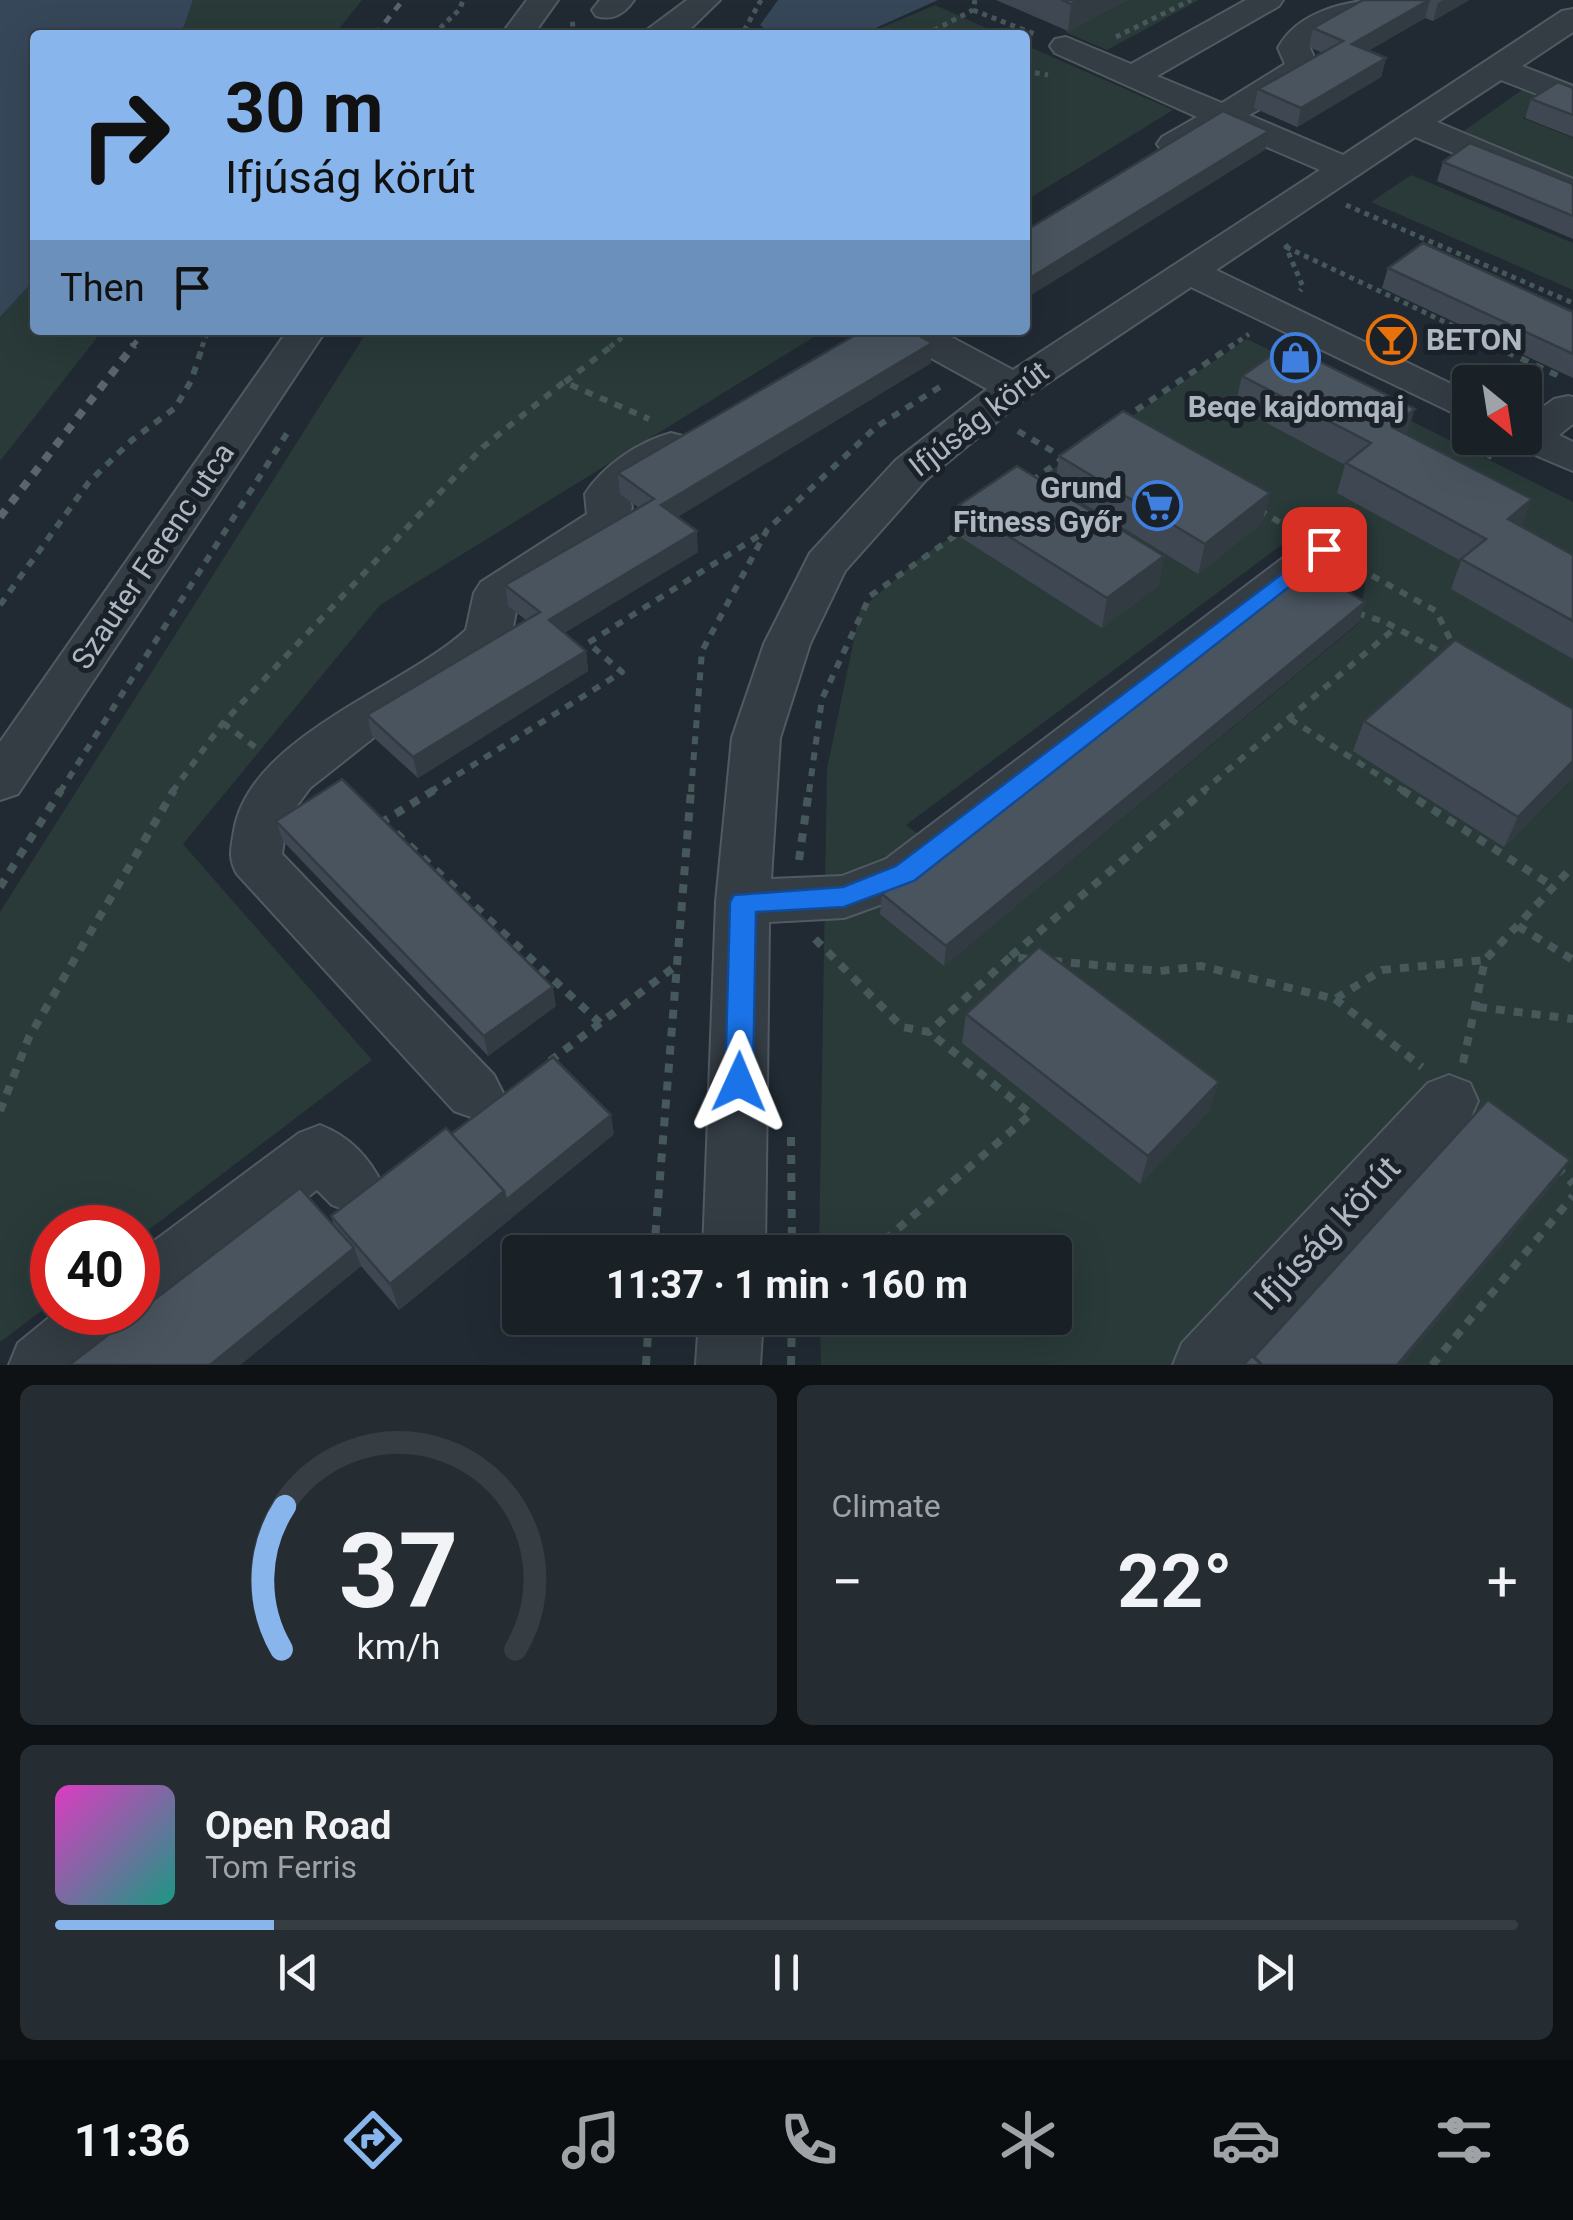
<!DOCTYPE html>
<meta charset="utf-8">
<style>
body{margin:0;font-family:Roboto,sans-serif;background:#262d32;color:#f1f3f6;height:100vh;display:flex;flex-direction:column;font-size:38px;white-space:nowrap}
*{box-sizing:border-box;margin:0}
p{font-size:32px;color:#9fa3a7}
.icon{flex:none;width:55px;height:55px;fill:none;stroke:currentColor;stroke-width:2;stroke-linecap:round;stroke-linejoin:round}
.map{position:relative;height:1365px;overflow:hidden}
.details{display:flex;flex-direction:column;gap:20px;padding:20px;background:#0e1215;flex:1}
.details>*{flex:none}
.banner{position:absolute;left:30px;top:30px;width:1000px;height:305px;border-radius:10px;box-shadow:0 10px 40px #0002,0 0 0 2px #373e43;background:#88b5ec;color:#111;overflow:hidden}
.needle{width:65px;rotate:150deg}
.tools{position:absolute;left:1452px;top:365px;display:grid;gap:20px}
.tools a{display:grid;place-items:center;width:90px;height:90px;border-radius:10px;background:#192026;box-shadow:0 10px 40px #0002,0 0 0 2px #373e43;font-size:50px}
.speed{position:absolute;left:30px;top:1205px;display:flex;gap:20px;font-size:50px;font-weight:700;text-align:center}
.speed>*{display:grid;place-content:center;width:130px;height:130px;border-radius:50%;background:#192026;box-shadow:0 10px 40px #0002,0 0 0 2px #373e43;line-height:1}
.speed .limit{border:15px solid #d22;background:#fff;color:#111}
.pin{position:absolute;display:grid;place-items:center;width:85px;height:85px;color:#fff;margin:-42px;border-radius:20px;box-shadow:0 5px 15px #0006}
.me{position:absolute;width:110px;margin:-55px;rotate:1deg;stroke-linejoin:round;filter:drop-shadow(0 0 8px #0008)}
.turn{display:flex;align-items:center;gap:35px;height:210px;padding:0 30px;font-size:45px}
.turn .icon{width:130px;height:130px;stroke-width:2.5}
.turn b{display:block;font-size:70px;line-height:85px}
.then{display:flex;align-items:center;height:95px;padding:0 30px;background:#0003;gap:20px;font-size:38px}
.big{font-size:75px;font-weight:700;line-height:1.1}
.details .widget{flex:1;display:flex;flex-direction:column;justify-content:center;gap:15px;min-width:0;padding:0 35px;border-radius:15px;background:#262d32}
.details .dial{align-items:center;gap:0}
.dial svg{height:260px;overflow:visible;fill:none;stroke:#373e43;stroke-width:7;stroke-linecap:round;text-anchor:middle}
.dial text{fill:#f1f3f6;stroke:none}
.song{display:flex;align-items:center;gap:30px}
.cover{width:120px;height:120px;border-radius:15px;background:linear-gradient(135deg,hsl(310 70% 55%),hsl(170 70% 35%))}
.played{height:10px;border-radius:5px;background:linear-gradient(90deg,#88b5ec 15%,#373e43 15%)}
.keys{display:flex;justify-content:space-around;direction:ltr}
.heat{display:flex;justify-content:space-between;align-items:center;font-size:55px;direction:ltr}
.details .tiles{flex:1;display:grid;gap:20px;grid-template-columns:1fr 1fr}
.widget:last-child{grid-column:span 2}
.trip{position:absolute;left:502px;top:1235px;width:570px;height:100px;border-radius:10px;background:#192026;box-shadow:0 10px 40px #0002,0 0 0 2px #373e43;font-weight:700;line-height:100px;text-align:center}
.menu{display:flex;height:160px;justify-content:space-around;align-items:center;background:#0a0d0f;color:#9fa3a7}
.menu .icon{width:70px;height:70px}
.menu .on{color:#88b5ec}
.menu b{font-size:45px;color:#f1f3f6}
.map>svg:first-child{display:block}
.green{fill:#293a39;fill-rule:evenodd}
.water{fill:#364759}
.lines{fill:none;stroke-linecap:round;stroke-linejoin:round}
.minor-casing{stroke:#515a62;stroke-width:4}
.path-far2{stroke:#465859;stroke-width:5;stroke-dasharray:5 5;stroke-linecap:butt}
.path-far1{stroke:#465859;stroke-width:6;stroke-dasharray:8 8;stroke-linecap:butt}
.path{stroke:#465859;stroke-width:8;stroke-dasharray:9 9;stroke-linecap:butt}
.minor{fill:#343c44;fill-rule:evenodd}
.rail-far1{stroke:#5a636e;stroke-width:5;stroke-dasharray:8 8;stroke-linecap:butt}
.rail{stroke:#5a636e;stroke-width:8;stroke-dasharray:9 9;stroke-linecap:butt}
.wall{fill:#3f4852}
.shaded-wall{fill:#333b42}
.building{fill:#49545f;stroke:#333b42;stroke-width:2.5}
.route{fill:#1a73e8;stroke:#114b97;stroke-width:2.5}
.labels{text-anchor:middle;stroke-width:10;stroke-linejoin:round;paint-order:stroke}
.poi-label{font-size:30px;font-weight:bold;fill:#aeb7c1;stroke:#1a2128;text-anchor:start}
.street-label{font-size:30px;fill:#aeb7c1;stroke:#1a2128}
.near-street-label{font-size:35px;fill:#aeb7c1;stroke:#1a2128}
</style>
<div class="map">
<svg width="1573" height="1365" viewBox="0 0 1573 1365">
<rect width="100%" height="100%" fill="#212a33"/>
<g class="green">
<polygon points="193,0 362,0 334,35 174,35 184,26"/>
<polygon points="1130,0 1199,0 1107,50 1065,32"/>
<polygon points="935,5 1002,35 864,35"/>
<polygon points="1025,45 1173,110 1025,201"/>
<polygon points="1522,90 1548,100 1523,118 1573,138 1573,180 1461,133"/>
<polygon points="1411,175 1573,243 1573,290 1371,202"/>
<polygon points="35,279 35,330 103,330 0,461 0,317"/>
<polygon points="368,330 825,330 380,605 183,844 372,1060 138,1238 138,1228 52,1228 52,1303 0,1342 0,912"/>
<path d="M1247,339l326,163v90l-54,-62 -283,-124 126,68 113,95 98,90v706h-752l-1,-47h235v-66h-236l8,-483 33,-159 60,-52zM1292,537l74,42 -7,44 -415,343 1,-111 -39,-30z"/>
</g>
<g class="water">
<polygon points="0,0 193,0 184,26 174,35 35,35 35,279 0,317"/>
<polygon points="778,0 938,0 860,35 773,35 760,25"/>
</g>
<g class="lines">
<defs>
<g id="minor">
<polygon points="527,0 558,0 533,35 501,35"/>
<path d="M600,0h34c-10,14 -21,21 -38,16l-4,-6z"/>
<polygon points="687,0 720,0 684,35 640,35"/>
<path d="M1246,0h37l-4,6 -122,70 65,27 63,-39 -7,-16c19,-36 68,-48 105,-48l-4,6 -67,38 -2,4 8,18c-16,23 -44,35 -69,49l94,40 219,-144 11,-2v23l-51,34 51,20v22l-72,-28 -64,42 136,57v24l-158,-66 -199,133 254,123v28l-279,-134 -163,109 -102,84 -81,91 -35,73 -30,94 -9,141 71,-3 44,-17 422,-320 16,-5 16,5 6,10 -6,10 -416,330 -80,29 -75,4 -4,330h-62l13,-350 16,-164 32,-94 46,-91 86,-93 91,-71 -92,-51 -5,-8h48l75,40 307,-200 -95,-41 -39,22h-24l-5,-7 5,-7 35,-20 -142,-64 -5,-7 5,-7 11,-2 65,27z"/>
<polygon points="288,330 326,330 18,794 0,800 0,742"/>
<polygon points="1568,396 1573,397 1573,424 1559,435 1573,442 1573,471 1514,446 1506,438 1525,438 1525,420 1554,399"/>
<path d="M671,433l15,4 6,9 -6,9 -57,37 3,16 -10,23 -104,70 -7,36 -22,27 -112,71 -67,53 -23,31 -5,35 212,221 9,18 -9,18 -20,7 -20,-7 -217,-237c-9,-16 -6,-25 -3,-43 15,-94 169,-143 232,-201l8,-37 7,-11 106,-68 -2,-20c18,-28 53,-52 86,-61z"/>
<polygon points="1449,1075 1470,1083 1478,1101 1470,1119 1248,1365 1173,1365 1182,1343 1428,1083"/>
<path d="M320,1125c29,11 50,33 63,61l-9,19 -21,8 -21,-8 -15,-15 -157,121 -24,8 -7,15 -38,31h-82l9,-22 38,-31h82v-59l161,-120z"/>
<polygon points="699,1318 763,1318 760,1365 696,1365"/>
</g>
</defs>
<use href="#minor" class="minor-casing"/>
<g class="path-far2">
<polyline points="973,10 1037,35"/>
<polyline points="433,35 460,9 463,0"/>
<polyline points="568,35 573,28 572,18"/>
<polyline points="755,35 745,29 761,0"/>
<polyline points="925,35 973,10 975,0"/>
<polyline points="1116,37 1191,0"/>
<polyline points="1025,71 1048,75"/>
<polyline points="1346,205 1573,303"/>
<polyline points="1289,245 1286,247 1303,287 1300,291"/>
<polyline points="1286,247 1498,347"/>
<polyline points="202,347 208,330"/>
<polyline points="610,347 632,330"/>
<polyline points="1230,347 1249,334"/>
</g>
<g class="path-far1">
<polyline points="1492,345 1563,378"/>
<polyline points="565,382 613,345"/>
<polyline points="1123,419 1233,345"/>
<polyline points="1018,431 1064,458"/>
<polyline points="1459,440 1492,457"/>
<polyline points="1032,481 1062,459"/>
<polyline points="1259,510 1291,529"/>
<polyline points="1358,568 1436,611 1455,649"/>
<polyline points="0,605 89,482 132,440 175,408 191,381 203,345"/>
<polyline points="1357,613 1385,622 1445,654"/>
<polyline points="1290,719 1405,792"/>
<polyline points="223,723 259,750"/>
<polyline points="60,792 291,427"/>
<polyline points="172,792 223,723 483,447 564,382 649,419"/>
<polyline points="430,792 622,672 588,643 763,533"/>
<polyline points="691,792 702,651 767,530 876,427 943,385"/>
<polyline points="809,792 822,699 870,596 960,532"/>
<polyline points="1202,792 1395,628"/>
</g>
<g class="path">
<polyline points="1402,790 1554,887"/>
<polyline points="387,824 384,821 434,790"/>
<polyline points="396,833 600,1023"/>
<polyline points="799,860 809,790"/>
<polyline points="0,887 61,790"/>
<polyline points="1518,926 1573,960"/>
<polyline points="815,939 902,1027 929,1032 1010,957 1031,959"/>
<polyline points="1011,956 1205,790"/>
<polyline points="1053,961 1160,971 1201,966 1335,999 1382,970 1485,960"/>
<polyline points="1335,999 1422,1067"/>
<polyline points="1478,1007 1573,1019"/>
<polyline points="550,1061 677,965"/>
<polyline points="1463,1063 1485,960 1573,866"/>
<polyline points="0,1111 29,1037 174,790"/>
<polyline points="791,1137 792,1252"/>
<polyline points="1557,1167 1573,1184"/>
<polyline points="654,1252 691,790"/>
<polyline points="871,1252 1031,1114 929,1032"/>
<polyline points="646,1365 649,1318"/>
<polyline points="791,1365 792,1318"/>
<polyline points="1432,1365 1573,1196"/>
</g>
<use href="#minor" class="minor"/>
<g class="rail-far1">
<polyline points="375,35 403,0"/>
<polyline points="132,347 145,330"/>
</g>
<polyline class="rail" points="0,517 134,345"/>
</g>
<g class="wall">
<polygon points="996,0 1129,0 1068,31"/>
<polygon points="1363,0 1469,0 1433,21 1425,18 1368,51 1386,58 1381,77 1297,127 1254,108 1258,89 1323,53 1309,47 1313,28"/>
<polygon points="1573,88 1573,137 1525,118 1531,99"/>
<polygon points="1443,162 1573,184 1573,239 1437,181"/>
<polygon points="1388,268 1573,312 1573,378 1382,288"/>
<polygon points="931,363 677,517 698,552 564,633 586,651 588,671 418,778 372,736 367,715 526,620 508,606 505,585 639,508 620,494 618,473"/>
<polygon points="1242,376 1407,434 1521,527 1573,555 1573,659 1451,589 1461,561 1337,493 1345,465 1235,406"/>
<polygon points="1059,456 1270,493 1262,523 1198,574 1055,486"/>
<polygon points="959,505 1164,556 1158,586 1102,628 957,535"/>
<polygon points="1365,602 1359,622 944,966 880,914 882,894"/>
<polygon points="1573,709 1573,777 1504,847 1353,751 1364,721"/>
<polygon points="276,821 556,1006 488,1056 283,841"/>
<polygon points="966,1014 1210,1110 1140,1184 962,1043"/>
<polygon points="614,1134 399,1310 361,1266 240,1365 334,1226 331,1216"/>
</g>
<g class="shaded-wall">
<polygon points="1079,0 1129,0 1068,31 1071,4"/>
<polygon points="1430,0 1425,18 1347,63 1352,44"/>
<polygon points="1443,0 1469,0 1433,21 1438,3"/>
<polygon points="1386,58 1381,77 1297,127 1301,108"/>
<polygon points="1269,131 1265,150 1025,299 1025,281"/>
<polygon points="932,343 931,363 663,526 661,505"/>
<polygon points="1415,409 1405,439 1392,427"/>
<polygon points="1270,493 1262,523 1198,574 1205,544"/>
<polygon points="1532,499 1520,529 1508,519"/>
<polygon points="697,531 698,552 552,640 549,620"/>
<polygon points="1164,556 1158,586 1102,628 1107,598"/>
<polygon points="1365,602 1359,622 944,966 946,946"/>
<polygon points="586,651 588,671 418,778 413,757"/>
<polygon points="1573,761 1573,777 1504,847 1518,817"/>
<polygon points="553,987 556,1006 488,1056 484,1036"/>
<polygon points="1219,1082 1210,1110 1140,1184 1148,1156"/>
<polygon points="611,1115 614,1134 399,1310 390,1284 504,1191"/>
<polygon points="1570,1160 1558,1179 1401,1365 1397,1365"/>
<polygon points="354,1248 361,1266 240,1365 210,1365"/>
</g>
<g class="building">
<polygon points="1061,0 1079,0 1071,4"/>
<polygon points="1363,0 1429,0 1352,44 1386,58 1301,108 1258,89 1343,41 1313,28"/>
<polygon points="1558,82 1573,88 1573,115 1531,99"/>
<polygon points="1223,111 1269,131 1025,281 1025,231"/>
<polygon points="1470,143 1573,184 1573,216 1443,162"/>
<polygon points="1423,243 1573,312 1573,354 1388,268"/>
<polygon points="864,330 909,330 932,343 661,505 697,531 549,620 586,651 413,757 367,715 540,612 505,585 654,499 618,473"/>
<polygon points="1286,345 1415,409 1392,427 1532,499 1508,519 1573,555 1573,621 1461,559 1486,539 1346,463 1371,443 1242,376"/>
<polygon points="1123,411 1270,493 1205,544 1059,456"/>
<polygon points="1017,466 1164,556 1107,598 959,505"/>
<polygon points="1303,565 1365,602 946,946 882,894"/>
<polygon points="1455,640 1573,709 1573,761 1518,817 1364,721"/>
<polygon points="342,779 553,987 484,1036 276,821"/>
<polygon points="1039,947 1219,1082 1148,1156 966,1014"/>
<polygon points="553,1057 611,1115 506,1200 504,1191 451,1134"/>
<polygon points="1488,1100 1570,1160 1397,1365 1262,1365 1254,1357"/>
<polygon points="446,1128 504,1191 390,1284 331,1216"/>
<polygon points="300,1188 354,1248 210,1365 69,1365"/>
<polygon points="1252,1356 1262,1365 1243,1365"/>
</g>
<polygon class="route" points="1324,542 1334,549 1331,554 914,881 844,907 756,912 753,1082 749,1091 739,1094 729,1091 725,1082 730,902 734,895 843,887 896,866"/>
<defs>
<symbol id="bar-ring" viewBox="-11 -11 22 22"><circle r="9.5" fill="#1a2128" stroke="#e8710a" stroke-width="1.5"/><path d="M-6-5H6L.8 .8V4.5H3.5V6h-7V4.5H-.8V.8Z" fill="#e8710a"/></symbol>
<symbol id="shop-ring" viewBox="-11 -11 22 22"><circle r="9.5" fill="#1a2128" stroke="#3f7fe0" stroke-width="1.5"/><path d="M-5-2.5h2.3a2.7 3.5 0 0 1 5.4 0H5L5.5 6h-11ZM-1.5-2.5h3a1.5 2.3 0 0 0-3 0Z" fill="#3f7fe0"/></symbol>
<symbol id="supermarket-ring" viewBox="-11 -11 22 22"><circle r="9.5" fill="#1a2128" stroke="#3f7fe0" stroke-width="1.5"/><path d="M-6-5.5h2.5l.6 2H6L4.5 2H-2.5L-4.4-4H-6ZM-1.5 3.2a1.3 1.3 0 1 0 .1 0ZM3 3.2a1.3 1.3 0 1 0 .1 0Z" fill="#3f7fe0"/></symbol>
</defs>
<g fill-rule="evenodd">
<use href="#bar-ring" x="1364" y="312" width="55" height="55"/>
<use href="#shop-ring" x="1268" y="330" width="55" height="55"/>
<use href="#supermarket-ring" x="1130" y="478" width="55" height="55"/>
</g>
<g class="labels">
<g class="poi-label">
<text x="1426" y="350">BETON</text>
<text x="1296" y="417" text-anchor="middle">Beqe kajdomqaj</text>
<text x="1122" y="498" text-anchor="end">Grund<tspan x="1122" dy="34">Fitness Győr</tspan></text>
</g>
<g class="street-label">
<text transform="translate(979 419) rotate(-38)" y="10">Ifjúság körút</text>
<text transform="translate(153 556) rotate(-56)" y="10">Szauter Ferenc utca</text>
</g>
<g class="near-street-label">
<text transform="translate(1327 1233) rotate(-47)" y="12">Ifjúság körút</text>
</g>
</g>
</svg>
<div class="tools">
<a><svg class="needle" viewBox="-14 -14 28 28"><path d="M0-13l5 13h-10z" fill="#e53935"/><path d="M0 13l5-13h-10z" fill="#9fa3a7"/></svg></a>
</div>
<div class="speed"><div class="limit">40</div></div>
<div class="pin" style="left:1324px;top:549px;background:#d93025"><svg class="icon" aria-label="arrive" viewBox="0 0 24 24"><path d="M6 21V4h12l-3 4 3 4H6"/></svg></div>
<svg class="me" style="left:739px;top:1082px" viewBox="-20 -20 40 40"><path d="M0-17L14 15 0 8-14 15z" fill="#1a73e8" stroke="#fff" stroke-width="4"/></svg>
<div class="trip">11:37 · 1 min · 160 m</div>
<div class="banner">
<div class="turn"><svg class="icon" aria-label="right" viewBox="0 0 24 24"><path d="M7 20v-9h11M14 6l5 5-5 5"/></svg><div><b>30 m</b>Ifjúság körút</div></div>
<div class="then">Then<svg class="icon" aria-label="arrive" viewBox="0 0 24 24"><path d="M6 21V4h12l-3 4 3 4H6"/></svg></div>
</div>
</div>
<section class="details">
<div class="tiles">
<div class="widget dial"><svg viewBox="0 0 100 80">
<path d="M14 69A42 42 0 1 1 86 69"/>
<path d="M14 69A42 42 0 0 1 15 25" stroke="#88b5ec"/>
<text x="50" y="56" font-size="32" font-weight="700">37</text>
<text x="50" y="72" font-size="11">km/h</text>
</svg></div>
<div class="widget"><p>Climate</p>
<div class="heat"><a>−</a><b class="big">22°</b><a>+</a></div>
</div>
<div class="widget">
<div class="song"><i class="cover"></i><div><b>Open Road</b><p>Tom Ferris</p></div></div>
<div class="played"></div>
<div class="keys"><svg class="icon" aria-label="previous" viewBox="0 0 24 24"><path d="M18 5L8 12l10 7zM5 5v14"/></svg><svg class="icon" aria-label="pause" viewBox="0 0 24 24"><path d="M8 5v14M16 5v14"/></svg><svg class="icon" aria-label="next" viewBox="0 0 24 24"><path d="M6 5l10 7-10 7zM19 5v14"/></svg></div>
</div>
</div>
</section>
<nav class="menu">
<b>11:36</b>
<svg class="icon on" aria-label="directions" viewBox="0 0 24 24"><path d="M12 3l9 9-9 9-9-9zM9 14v-3h6M13 9l2 2-2 2"/></svg>
<svg class="icon" aria-label="music" viewBox="0 0 24 24"><path d="M9 18V5l10-2v13"/><circle cx="6" cy="18" r="3"/><circle cx="16" cy="16" r="3"/></svg>
<svg class="icon" aria-label="phone" viewBox="0 0 24 24"><path d="M5 4h4l2 5-3 2q2 4 5 5l2-3 5 2v4C11 20 4 13 5 4z"/></svg>
<svg class="icon" aria-label="climate" viewBox="0 0 24 24"><path d="M12 3v18M4 7l16 10M4 17L20 7"/></svg>
<svg class="icon" aria-label="car" viewBox="0 0 24 24"><path d="M5 17H2v-5l4-1 3-4h7l3 4 3 1v5h-3M9 17h6M6 11h13"/><circle cx="7" cy="17" r="2"/><circle cx="17" cy="17" r="2"/></svg>
<svg class="icon" aria-label="filters" viewBox="0 0 24 24"><path d="M4 7h16M4 17h16"/><circle cx="9" cy="7" r="2"/><circle cx="15" cy="17" r="2"/></svg>
</nav>
